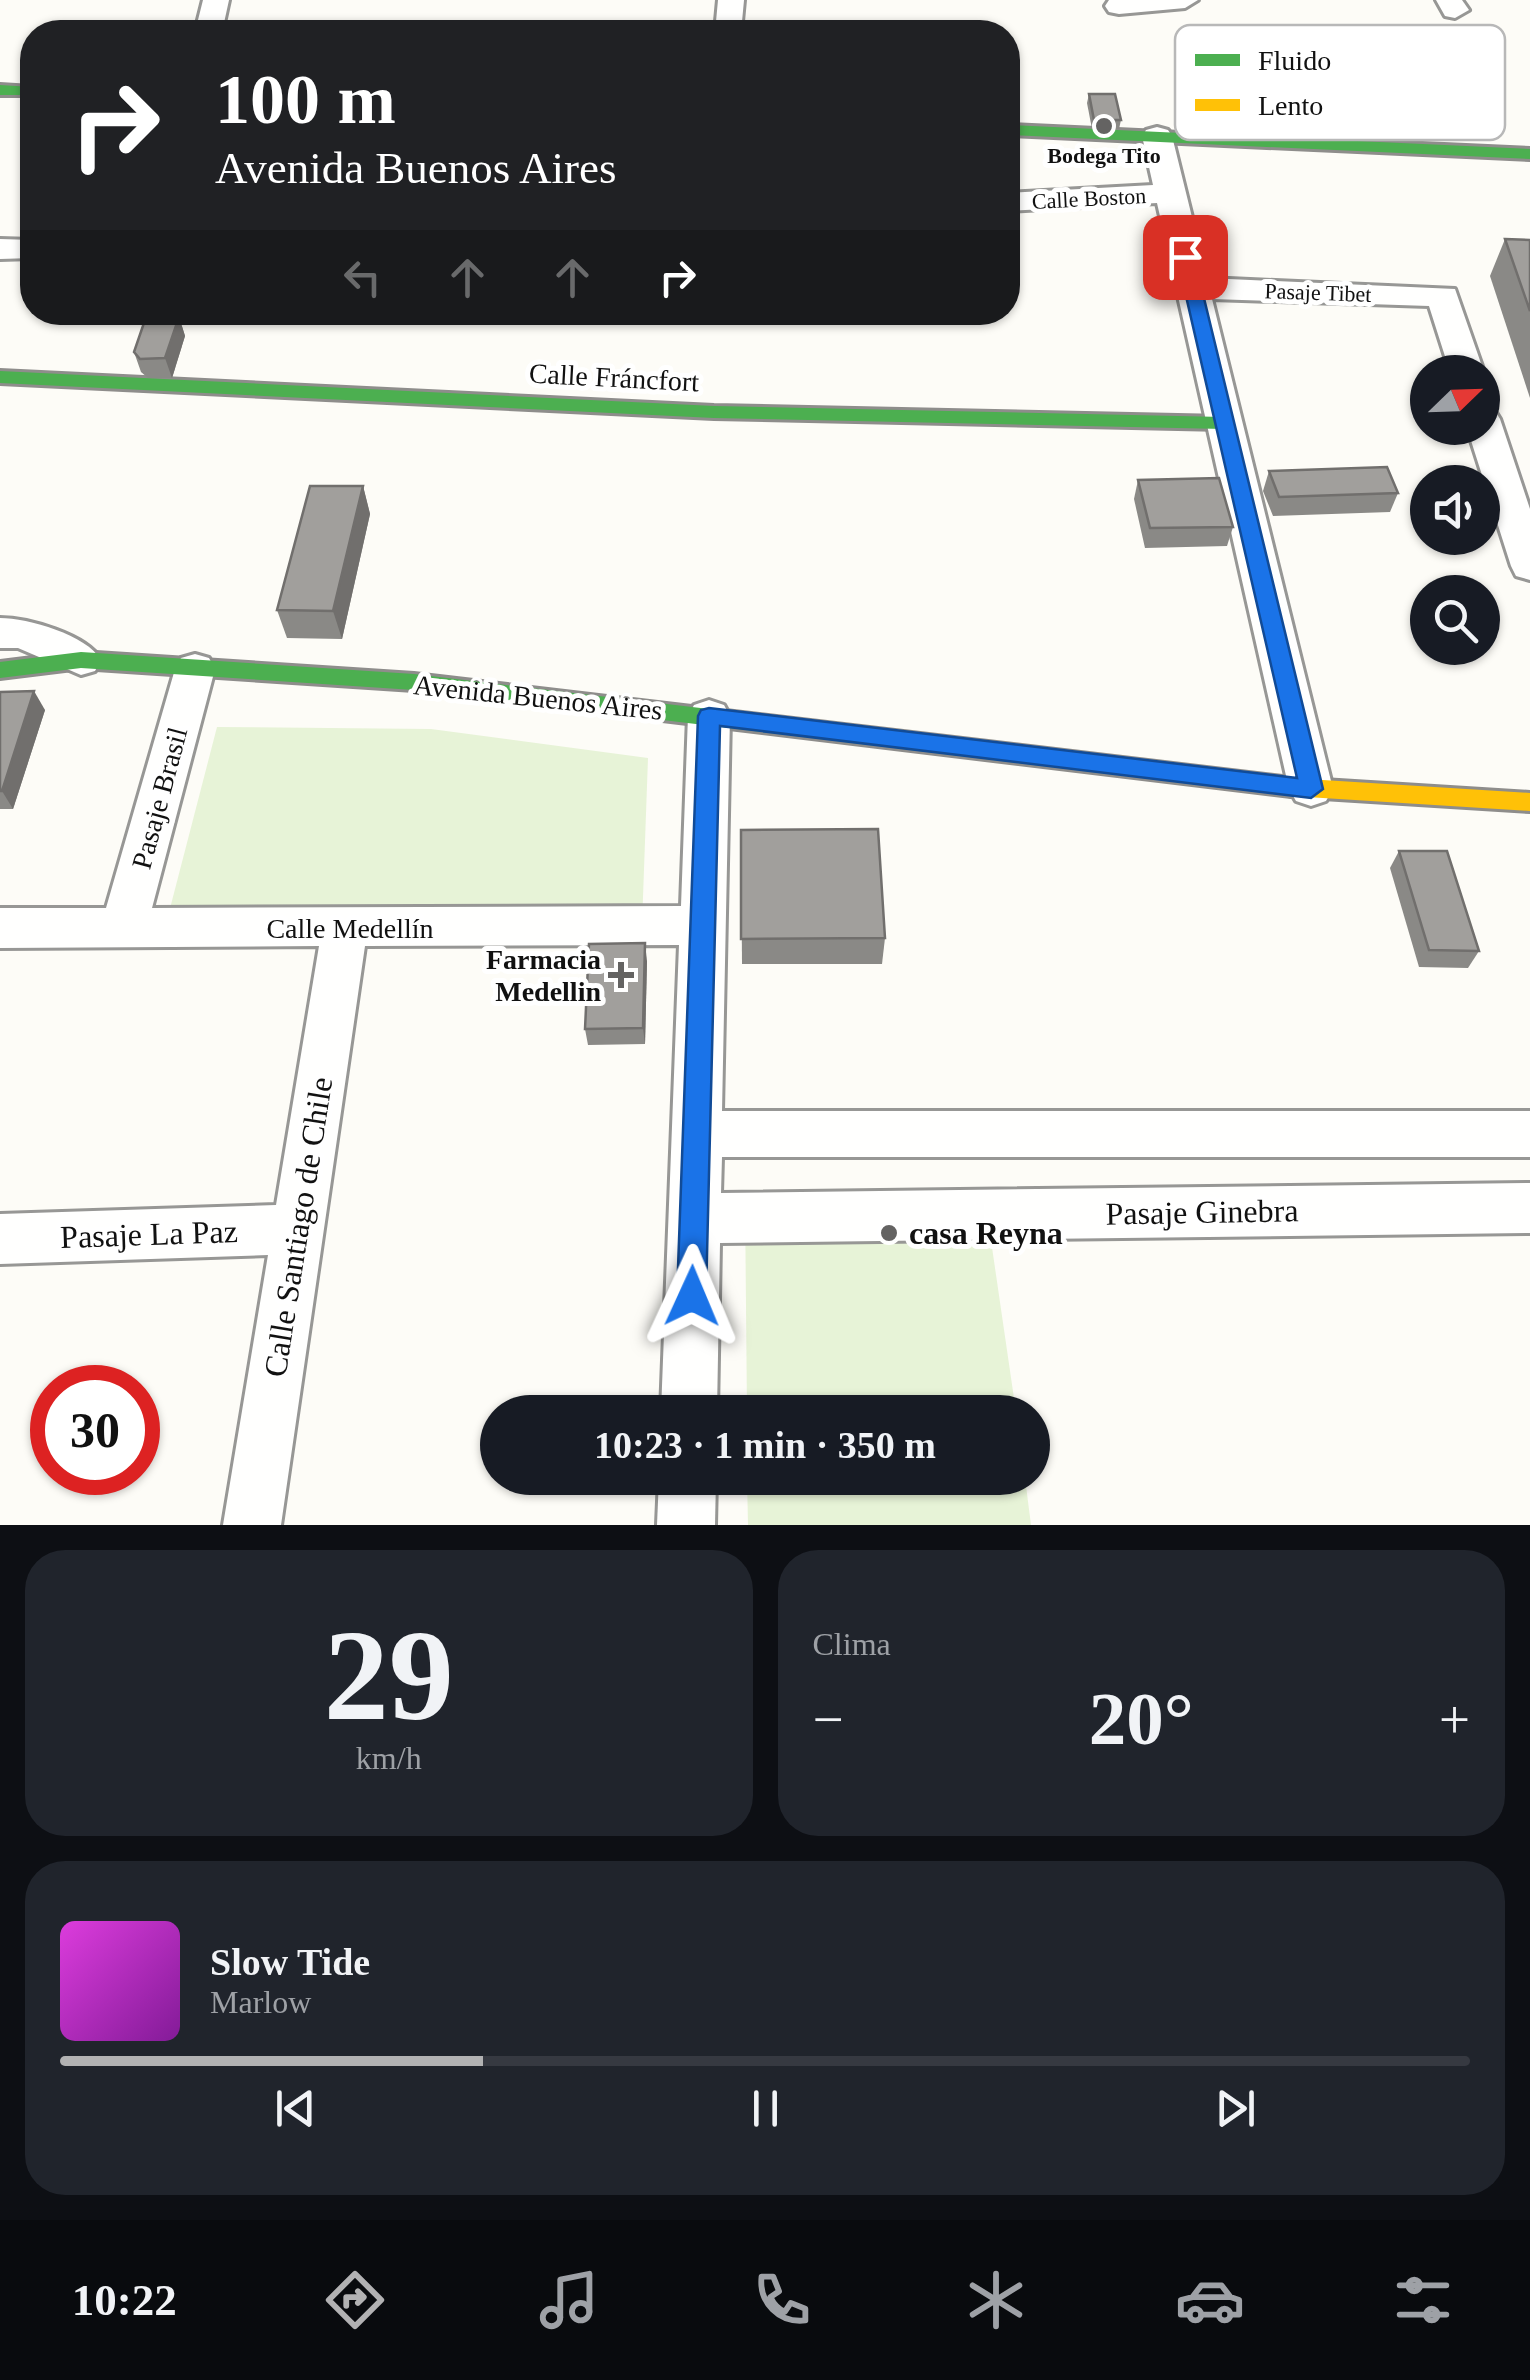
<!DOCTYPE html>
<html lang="es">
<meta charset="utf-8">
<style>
body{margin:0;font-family:Georgia,serif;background:#20242c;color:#f1f3f6;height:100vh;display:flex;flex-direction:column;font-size:38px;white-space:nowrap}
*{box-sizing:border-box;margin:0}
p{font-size:32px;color:#9ea1a6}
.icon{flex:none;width:55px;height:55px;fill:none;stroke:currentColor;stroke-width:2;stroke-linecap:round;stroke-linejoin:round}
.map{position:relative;height:1525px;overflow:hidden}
.details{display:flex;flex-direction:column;gap:25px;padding:25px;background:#0d0f14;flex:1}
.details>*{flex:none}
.top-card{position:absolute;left:20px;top:20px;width:1000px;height:305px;border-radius:40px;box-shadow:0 2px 8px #0004;background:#202124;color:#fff;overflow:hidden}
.needle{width:65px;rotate:67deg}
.fabs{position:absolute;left:1410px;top:355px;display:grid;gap:20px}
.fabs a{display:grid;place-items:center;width:90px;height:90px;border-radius:50%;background:#171b24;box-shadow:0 2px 8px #0004;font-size:50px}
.speed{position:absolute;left:30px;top:1365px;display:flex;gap:20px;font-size:50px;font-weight:700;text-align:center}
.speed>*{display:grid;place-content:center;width:130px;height:130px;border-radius:50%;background:#171b24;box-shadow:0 2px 8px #0004;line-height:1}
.speed .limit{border:15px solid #d22;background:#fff;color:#111}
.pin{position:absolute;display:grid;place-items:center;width:85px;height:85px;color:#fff;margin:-42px;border-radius:20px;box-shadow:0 5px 15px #0006}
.me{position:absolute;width:110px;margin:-55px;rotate:1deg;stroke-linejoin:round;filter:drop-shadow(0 0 8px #0008)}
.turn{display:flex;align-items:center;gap:35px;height:210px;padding:0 30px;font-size:45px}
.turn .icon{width:130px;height:130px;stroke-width:2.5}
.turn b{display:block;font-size:70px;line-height:85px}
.lanes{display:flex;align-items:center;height:95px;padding:0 30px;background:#0003;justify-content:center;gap:50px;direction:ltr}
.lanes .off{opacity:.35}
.big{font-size:75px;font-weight:800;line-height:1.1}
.details .widget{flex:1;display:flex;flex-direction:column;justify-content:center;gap:15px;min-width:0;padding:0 35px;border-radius:40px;background:#20242c}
.details .dial{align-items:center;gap:0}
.dial b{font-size:130px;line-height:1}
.song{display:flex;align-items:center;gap:30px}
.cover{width:120px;height:120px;border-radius:15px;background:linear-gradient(135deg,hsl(300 70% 55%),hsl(290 70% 35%))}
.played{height:10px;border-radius:5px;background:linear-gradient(90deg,#b2b2b3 30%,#363941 30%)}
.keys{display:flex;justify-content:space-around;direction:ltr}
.heat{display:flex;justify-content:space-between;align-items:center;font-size:55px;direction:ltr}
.details .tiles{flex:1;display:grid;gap:25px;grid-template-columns:1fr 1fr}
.widget:last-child{grid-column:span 2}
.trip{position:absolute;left:480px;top:1395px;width:570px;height:100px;border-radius:50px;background:#171b24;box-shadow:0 2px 8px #0004;font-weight:800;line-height:100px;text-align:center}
.tabs{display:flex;height:160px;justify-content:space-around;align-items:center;background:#090b0e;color:#9ea1a6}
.tabs .icon{width:70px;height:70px}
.tabs .selected{color:#b2b2b3}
.tabs b{font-size:45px;color:#f1f3f6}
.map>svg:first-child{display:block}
.green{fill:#e7f3d7}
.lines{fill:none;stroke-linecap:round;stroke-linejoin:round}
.street-casing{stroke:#979795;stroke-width:6}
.fast-casing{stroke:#8e8d8b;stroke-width:6}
.slow-casing{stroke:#8e8d8b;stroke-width:6}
.street{fill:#fffffe;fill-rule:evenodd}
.fast{fill:#4caf50;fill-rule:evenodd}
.slow{fill:#ffc107;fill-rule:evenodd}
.wall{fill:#8a8986}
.shaded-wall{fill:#716f6d}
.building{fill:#a19f9c;stroke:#716f6d;stroke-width:2.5}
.route{fill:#1a73e8;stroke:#114b97;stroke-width:2.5}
.poi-dot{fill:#646362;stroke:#fff;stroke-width:4}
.labels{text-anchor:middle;stroke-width:10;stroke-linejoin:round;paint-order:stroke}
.far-poi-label{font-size:22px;font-weight:bold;fill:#111;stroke:#fff}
.far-street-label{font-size:22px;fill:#111;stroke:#fff}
.street-label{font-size:28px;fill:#111;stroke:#fff}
.poi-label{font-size:28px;font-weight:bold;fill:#111;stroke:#fff;text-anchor:end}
.near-street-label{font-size:32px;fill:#111;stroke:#fff}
.near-poi-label{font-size:32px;font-weight:bold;fill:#111;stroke:#fff;text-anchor:start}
.key{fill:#fff;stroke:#b8b8b8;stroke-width:2.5}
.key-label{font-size:28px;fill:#111}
</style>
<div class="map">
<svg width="1530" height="1525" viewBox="0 0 1530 1525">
<rect width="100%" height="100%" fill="#fdfcf7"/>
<g class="green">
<polygon points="217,727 431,729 648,758 642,925 167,920"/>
<polygon points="745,1200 987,1213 1016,1412 747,1412"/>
<polygon points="747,1478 1025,1478 1031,1525 748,1525"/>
</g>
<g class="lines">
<defs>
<g id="street">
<polygon points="203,0 229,0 222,32 195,32"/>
<polygon points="718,0 744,0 741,32 715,32"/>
<polygon points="1109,0 1198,0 1185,8 1119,14 1109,12 1105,6"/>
<polygon points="1436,0 1462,0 1469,10 1455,18 1445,16"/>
<polygon points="1157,127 1168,130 1172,136 1207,278 1455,289 1484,372 1450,372 1429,306 1212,299 1333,789 1326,801 1311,806 1296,801 1289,789 1157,203 1008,211 1008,193 1153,185 1142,136 1146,130"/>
<polygon points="0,239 32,240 32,258 0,259"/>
<polygon points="1482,407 1495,411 1500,419 1530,509 1530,580 1516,576 1511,566 1467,428 1482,428"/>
<path d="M0,618c28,0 87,17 101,42l-6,11 -14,4 -63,-27h-18z"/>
<polygon points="195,654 209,658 215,669 152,908 681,906 688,716 694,705 709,700 724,705 730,716 722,1111 1530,1111 1530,1157 722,1157 721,1193 1530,1183 1530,1233 720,1243 717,1412 661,1412 679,945 365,946 281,1525 223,1525 268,1255 0,1264 0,1214 276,1205 319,946 0,948 0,908 106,908 175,669 181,658"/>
<polygon points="659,1478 716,1478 715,1525 657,1525"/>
</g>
<g id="fast">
<polygon points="0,85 32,87 32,95 0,95"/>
<polygon points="1008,125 1530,149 1530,159 1008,135"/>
<polygon points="0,371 714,406 1224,417 1233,423 1224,429 714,418 0,383"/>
<polygon points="81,652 414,674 1291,778 1299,781 1302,787 1299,793 1291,796 414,690 81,668 0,678 0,662"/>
</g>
<polygon id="slow" points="1291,778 1530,793 1530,811 1291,796 1283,793 1280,787 1283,781"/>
</defs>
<use href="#street" class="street-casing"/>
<use href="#fast" class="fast-casing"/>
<use href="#slow" class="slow-casing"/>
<use href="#street" class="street"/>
<use href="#fast" class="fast"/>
<use href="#slow" class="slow"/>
</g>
<g class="wall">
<polygon points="1089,94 1121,120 1119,129 1092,129 1087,103"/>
<polygon points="1505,239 1530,240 1530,398 1490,276"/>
<polygon points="179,317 185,336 172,378 148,378 141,372 134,352"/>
<polygon points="1269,471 1398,493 1390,512 1273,516 1263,491"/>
<polygon points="1138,480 1233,527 1227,546 1145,548 1134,499"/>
<polygon points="363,486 370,514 342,639 287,638 277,610"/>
<polygon points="0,692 45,710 13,809 0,809"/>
<polygon points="741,830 885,938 882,964 742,964"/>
<polygon points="1399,851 1479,951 1468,968 1419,967 1390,868"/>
<polygon points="647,961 645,1044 588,1045 585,1029"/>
</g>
<g class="shaded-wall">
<polygon points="179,317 185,336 172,378 165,358"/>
<polygon points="363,486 370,514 342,639 333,611"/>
<polygon points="34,691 45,710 13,809 2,791"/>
<polygon points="645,943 647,961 645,1044 643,1028"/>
</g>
<g class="building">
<polygon points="1089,94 1115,94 1121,120 1094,120"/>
<polygon points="1505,239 1530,240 1530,311"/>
<polygon points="146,317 179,317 165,358 140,359 134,352"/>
<polygon points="1387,467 1398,493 1279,497 1269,471"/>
<polygon points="1219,478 1233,527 1150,528 1138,480"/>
<polygon points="310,486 363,486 333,611 277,610"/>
<polygon points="34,691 2,791 0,791 0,692"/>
<polygon points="878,829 885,938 741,939 741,830"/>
<polygon points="1399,851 1447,851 1479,951 1429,950"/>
<polygon points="645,943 643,1028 585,1029 589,944"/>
</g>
<polygon class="route" points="1185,252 1194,257 1323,789 1311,798 720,726 706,1296 702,1306 692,1310 682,1306 677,1296 698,716 701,710 709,708 1297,778 1177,257"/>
<g class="poi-dot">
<circle cx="1104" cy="126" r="10"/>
<path d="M616 960h10v10h10v10h-10v10h-10v-10h-10v-10h10z"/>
<circle cx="889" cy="1233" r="10"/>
</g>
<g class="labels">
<g class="far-poi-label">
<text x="1104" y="163">Bodega Tito</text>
</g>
<g class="far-street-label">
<text transform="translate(1089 198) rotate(-3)" y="8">Calle Boston</text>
<text transform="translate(1318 292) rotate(2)" y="8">Pasaje Tibet</text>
</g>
<g class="street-label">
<text transform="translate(614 377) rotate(3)" y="10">Calle Fráncfort</text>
<text transform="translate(538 697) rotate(6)" y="10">Avenida Buenos Aires</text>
<text transform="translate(159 798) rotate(-75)" y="10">Pasaje Brasil</text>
<text x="350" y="938">Calle Medellín</text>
</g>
<g class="poi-label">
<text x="601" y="969">Farmacia<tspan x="601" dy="32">Medellin</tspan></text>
</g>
<g class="near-street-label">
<text transform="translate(1202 1212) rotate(-1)" y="11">Pasaje Ginebra</text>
<text transform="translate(298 1227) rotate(-81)" y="11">Calle Santiago de Chile</text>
<text transform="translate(149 1234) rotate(-2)" y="11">Pasaje La Paz</text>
</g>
<g class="near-poi-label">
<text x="909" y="1244">casa Reyna</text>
</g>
</g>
<rect x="1175" y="25" width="330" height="115" rx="15" class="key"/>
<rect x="1195" y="54" width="45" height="12" fill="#4caf50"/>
<rect x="1195" y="99" width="45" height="12" fill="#ffc107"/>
<g class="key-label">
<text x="1258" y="70">Fluido</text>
<text x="1258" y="115">Lento</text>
</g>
</svg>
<div class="fabs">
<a><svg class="needle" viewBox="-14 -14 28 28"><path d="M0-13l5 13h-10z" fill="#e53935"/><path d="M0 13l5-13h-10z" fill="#9ea1a6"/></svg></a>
<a><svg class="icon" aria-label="sound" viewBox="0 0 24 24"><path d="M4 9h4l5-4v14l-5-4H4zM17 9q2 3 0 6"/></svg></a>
<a><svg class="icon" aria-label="search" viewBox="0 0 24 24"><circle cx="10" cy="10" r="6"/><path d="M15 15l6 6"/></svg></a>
</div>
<div class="speed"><div class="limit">30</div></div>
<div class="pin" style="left:1185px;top:257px;background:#d93025"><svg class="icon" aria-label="arrive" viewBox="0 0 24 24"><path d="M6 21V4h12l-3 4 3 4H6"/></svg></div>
<svg class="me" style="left:692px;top:1296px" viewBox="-20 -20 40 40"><path d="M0-17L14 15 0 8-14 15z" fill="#1a73e8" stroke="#fff" stroke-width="4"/></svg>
<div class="trip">10:23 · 1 min · 350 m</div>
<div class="top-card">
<div class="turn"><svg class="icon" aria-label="right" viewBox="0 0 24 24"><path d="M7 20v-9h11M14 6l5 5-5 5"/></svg><div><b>100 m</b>Avenida Buenos Aires</div></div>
<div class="lanes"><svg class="icon off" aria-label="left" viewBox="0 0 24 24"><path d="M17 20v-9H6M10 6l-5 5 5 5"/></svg><svg class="icon off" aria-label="ahead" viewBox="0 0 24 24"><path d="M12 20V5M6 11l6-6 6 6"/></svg><svg class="icon off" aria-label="ahead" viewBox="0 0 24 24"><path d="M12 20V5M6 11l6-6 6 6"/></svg><svg class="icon" aria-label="right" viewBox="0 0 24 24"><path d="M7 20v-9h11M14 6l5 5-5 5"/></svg></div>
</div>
</div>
<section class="details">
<div class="tiles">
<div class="widget dial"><b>29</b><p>km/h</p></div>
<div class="widget"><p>Clima</p>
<div class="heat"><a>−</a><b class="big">20°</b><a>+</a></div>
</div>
<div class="widget">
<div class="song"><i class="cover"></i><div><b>Slow Tide</b><p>Marlow</p></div></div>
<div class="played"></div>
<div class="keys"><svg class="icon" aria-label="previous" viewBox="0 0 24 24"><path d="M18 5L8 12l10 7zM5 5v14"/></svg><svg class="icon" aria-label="pause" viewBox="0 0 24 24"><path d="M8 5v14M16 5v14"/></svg><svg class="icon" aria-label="next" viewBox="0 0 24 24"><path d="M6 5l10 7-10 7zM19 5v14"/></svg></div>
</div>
</div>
</section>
<nav class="tabs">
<b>10:22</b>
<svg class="icon selected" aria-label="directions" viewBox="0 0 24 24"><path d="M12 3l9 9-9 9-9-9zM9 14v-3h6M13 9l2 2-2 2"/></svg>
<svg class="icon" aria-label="music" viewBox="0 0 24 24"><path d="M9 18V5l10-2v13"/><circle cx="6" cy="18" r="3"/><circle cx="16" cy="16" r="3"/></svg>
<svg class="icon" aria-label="phone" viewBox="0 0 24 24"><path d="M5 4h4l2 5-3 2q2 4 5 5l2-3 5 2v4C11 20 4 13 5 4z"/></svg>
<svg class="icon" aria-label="climate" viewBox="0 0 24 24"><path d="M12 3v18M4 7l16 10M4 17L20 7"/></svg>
<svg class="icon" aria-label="car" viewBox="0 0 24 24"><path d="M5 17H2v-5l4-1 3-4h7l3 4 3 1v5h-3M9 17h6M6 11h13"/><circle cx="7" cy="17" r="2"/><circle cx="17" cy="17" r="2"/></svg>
<svg class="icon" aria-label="filters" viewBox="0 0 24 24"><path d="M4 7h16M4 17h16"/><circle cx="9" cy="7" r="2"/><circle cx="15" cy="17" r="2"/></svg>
</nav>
